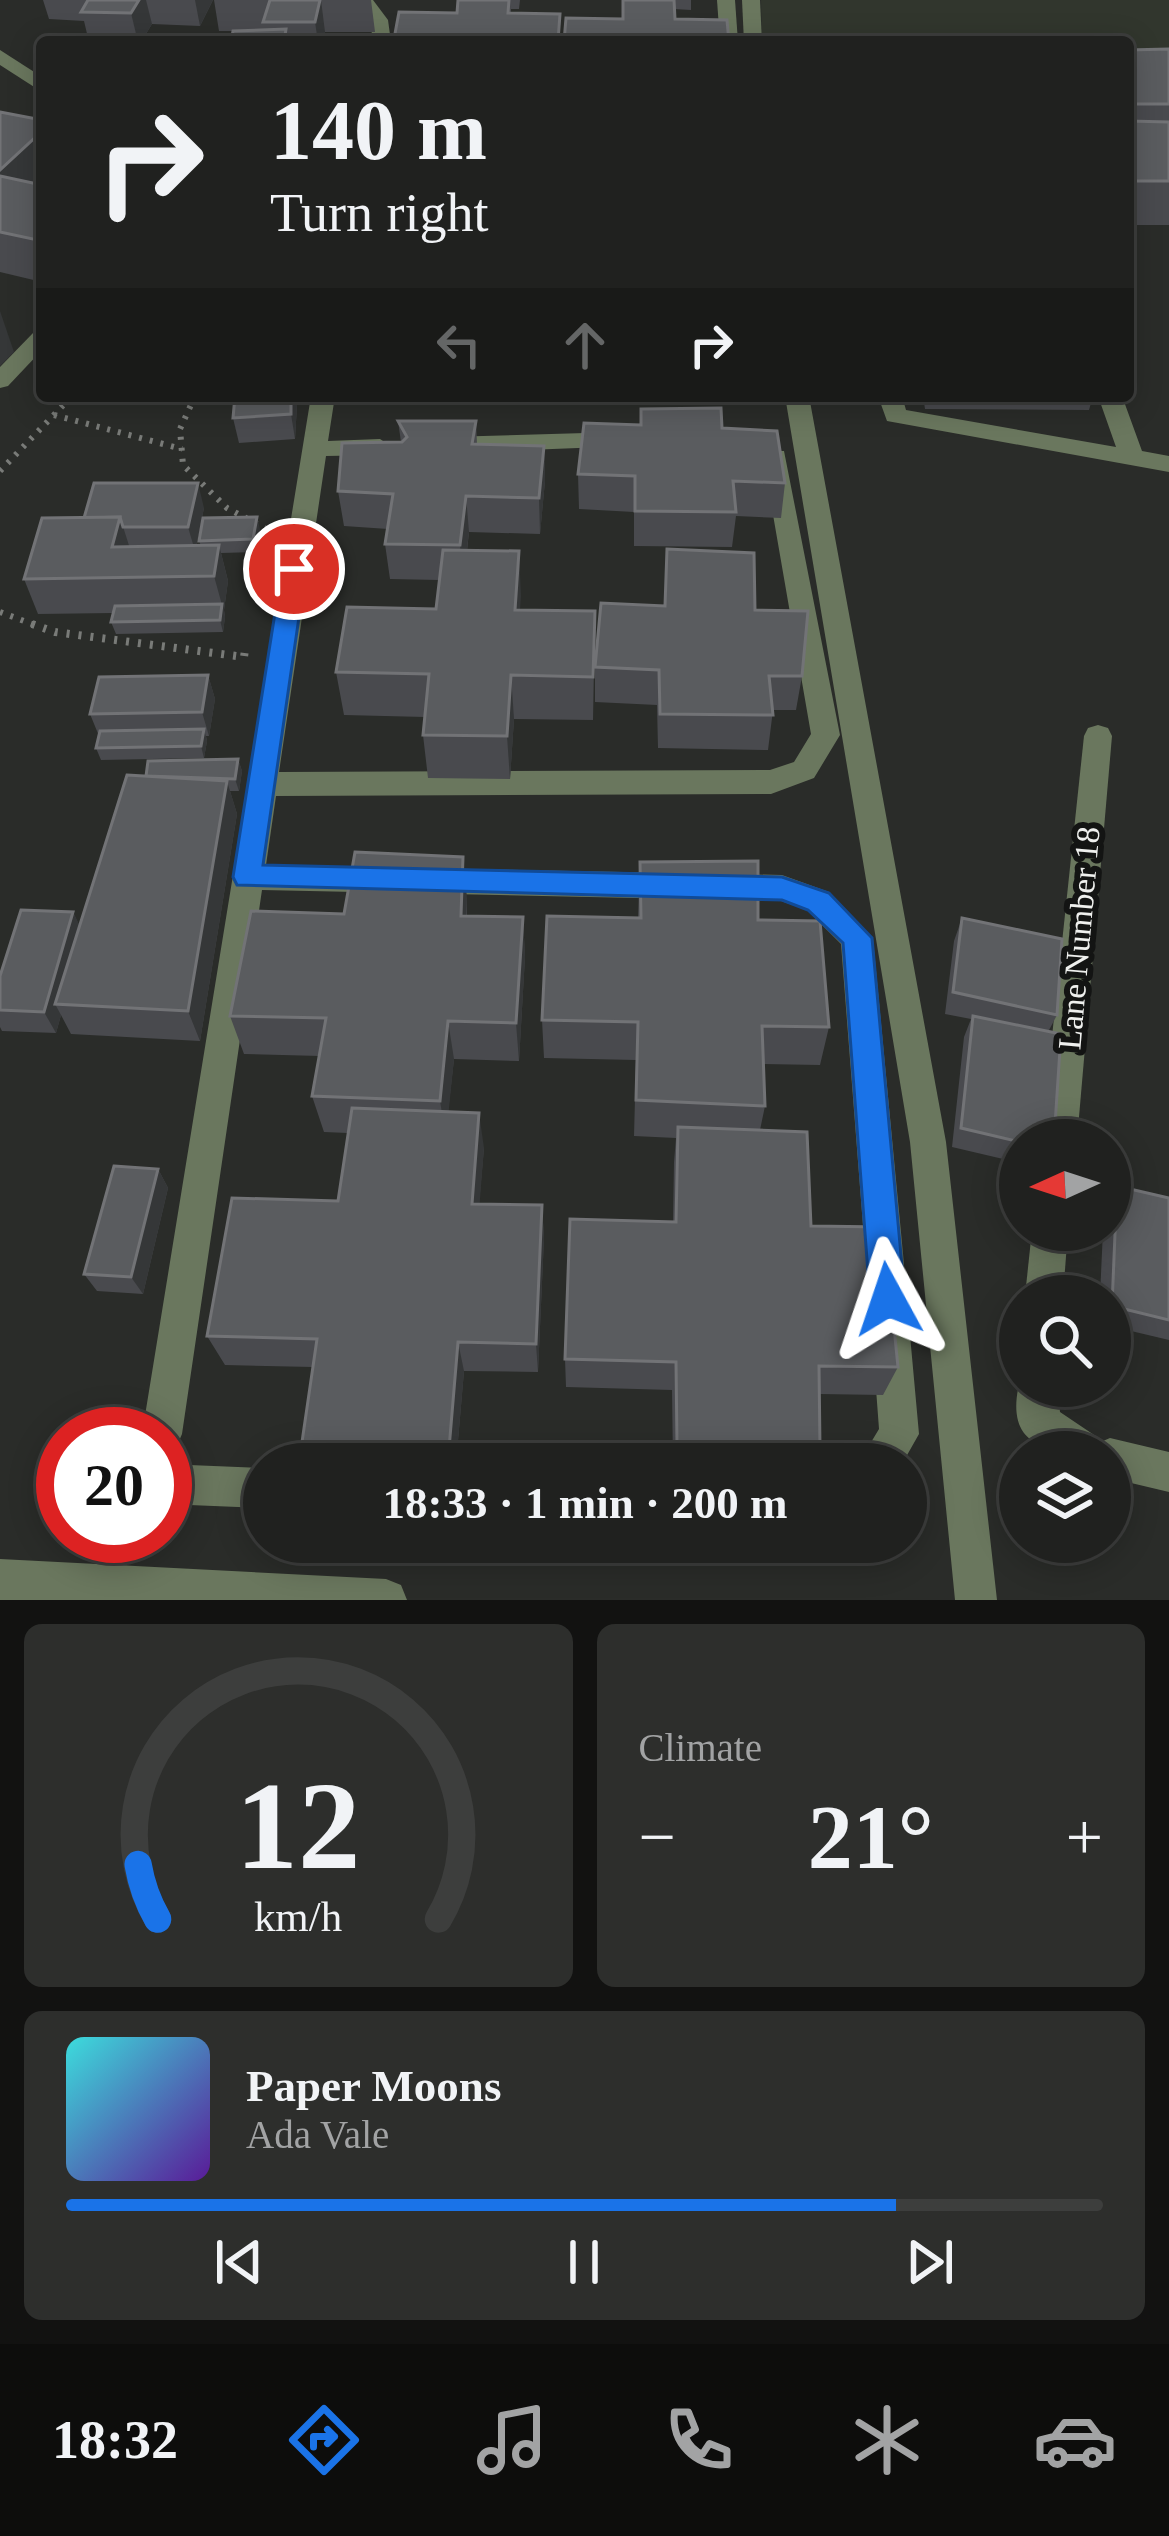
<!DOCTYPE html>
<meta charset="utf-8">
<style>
body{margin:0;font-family:"Times New Roman",serif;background:#2d2e2c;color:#f1f3f6;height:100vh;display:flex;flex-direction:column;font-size:45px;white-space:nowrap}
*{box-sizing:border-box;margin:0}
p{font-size:39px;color:#a2a3a4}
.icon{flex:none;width:66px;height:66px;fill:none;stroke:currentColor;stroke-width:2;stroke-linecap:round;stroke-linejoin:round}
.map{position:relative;height:1600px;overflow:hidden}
.sheet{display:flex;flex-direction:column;gap:24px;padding:24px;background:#121211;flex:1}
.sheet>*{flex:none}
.guide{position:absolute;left:36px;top:36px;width:1098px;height:366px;border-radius:12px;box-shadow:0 6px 30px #0003,0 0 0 3px #3d3e3d;background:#20211f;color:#f1f3f6;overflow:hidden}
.needle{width:78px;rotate:267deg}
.tools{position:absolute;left:999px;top:1119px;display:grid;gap:24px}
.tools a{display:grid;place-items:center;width:132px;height:132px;border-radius:50%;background:#20211f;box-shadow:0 6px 30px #0003,0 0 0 3px #3d3e3d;font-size:60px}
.speed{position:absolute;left:36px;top:1407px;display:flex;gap:24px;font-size:60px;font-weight:700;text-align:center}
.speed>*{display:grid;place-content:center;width:156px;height:156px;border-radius:50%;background:#20211f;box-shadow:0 6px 30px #0003,0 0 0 3px #3d3e3d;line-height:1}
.speed .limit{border:18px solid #d22;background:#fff;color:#111}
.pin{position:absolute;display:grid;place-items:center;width:102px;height:102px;color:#fff;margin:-51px;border:6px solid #fff;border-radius:50%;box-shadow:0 3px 12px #0007}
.me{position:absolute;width:132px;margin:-66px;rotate:355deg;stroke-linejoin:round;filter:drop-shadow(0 0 9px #0008)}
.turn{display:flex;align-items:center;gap:42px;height:252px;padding:0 36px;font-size:54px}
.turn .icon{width:156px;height:156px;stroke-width:2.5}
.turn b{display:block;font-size:84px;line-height:102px}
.lanes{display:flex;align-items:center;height:114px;padding:0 36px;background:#0003;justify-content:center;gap:60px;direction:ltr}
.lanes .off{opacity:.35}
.big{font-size:90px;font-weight:600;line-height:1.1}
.sheet .widget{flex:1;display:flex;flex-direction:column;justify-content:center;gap:18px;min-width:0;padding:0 42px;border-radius:18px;background:#2d2e2c}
.sheet .dial{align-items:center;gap:0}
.dial svg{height:312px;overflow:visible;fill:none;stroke:#3d3e3d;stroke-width:7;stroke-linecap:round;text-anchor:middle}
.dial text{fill:#f1f3f6;stroke:none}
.song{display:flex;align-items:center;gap:36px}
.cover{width:144px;height:144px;border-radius:18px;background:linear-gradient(135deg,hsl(180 70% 55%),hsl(270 70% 35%))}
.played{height:12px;border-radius:6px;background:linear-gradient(90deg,#1a73e8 80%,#3d3e3d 80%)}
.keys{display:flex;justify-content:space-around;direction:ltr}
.heat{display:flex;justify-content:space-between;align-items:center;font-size:66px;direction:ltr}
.sheet .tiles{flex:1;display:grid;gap:24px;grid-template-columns:1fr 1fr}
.widget:last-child{grid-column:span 2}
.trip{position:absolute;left:243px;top:1443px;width:684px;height:120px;border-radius:60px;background:#20211f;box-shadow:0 6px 30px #0003,0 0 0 3px #3d3e3d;font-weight:600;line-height:120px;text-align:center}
.dock{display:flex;height:192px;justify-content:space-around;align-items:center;background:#0d0d0c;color:#a2a3a4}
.dock .icon{width:84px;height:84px}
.dock .active{color:#1a73e8}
.dock b{font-size:54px;color:#f1f3f6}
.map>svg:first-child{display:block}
.built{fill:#31362d}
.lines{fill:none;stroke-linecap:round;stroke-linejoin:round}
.path-far1{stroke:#797b78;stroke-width:6;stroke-dasharray:3 8;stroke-linecap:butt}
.path{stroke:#797b78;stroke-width:8;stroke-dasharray:3 9;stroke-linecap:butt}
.minor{fill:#6a775e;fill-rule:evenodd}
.wall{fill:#494a4e}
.shaded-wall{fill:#353738}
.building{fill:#5a5c5f;stroke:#727376;stroke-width:3}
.route{fill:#1a73e8;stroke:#114b97;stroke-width:3}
.labels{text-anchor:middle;stroke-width:12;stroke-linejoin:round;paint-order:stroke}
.street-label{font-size:33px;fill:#eff0ee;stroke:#131413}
</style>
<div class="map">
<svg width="1169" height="1600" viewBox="0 0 1169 1600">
<rect width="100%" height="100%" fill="#2a2c29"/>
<polygon class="built" points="761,0 1169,0 1169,75 1128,74 1128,42 762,42"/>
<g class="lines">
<g class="path-far1">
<polyline points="195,396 180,429 183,465 227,508 268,530"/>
<polyline points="54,415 182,449"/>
<polyline points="0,471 72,396"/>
<polyline points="0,612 40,627"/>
</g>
<polyline class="path" points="32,624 55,632 244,657 245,650"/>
<g class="minor">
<polygon points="355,0 373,0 388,20 391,42 373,42 370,20"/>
<polygon points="717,0 735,0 738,42 720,42"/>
<polygon points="742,0 760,0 762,42 744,42"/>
<polygon points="0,50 42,77 42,92 0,65"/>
<polygon points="42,330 42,350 8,386 0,388 0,367 34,332"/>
<polygon points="311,396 335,396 328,441 380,439 392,447 380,455 326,456 279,772 770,770 794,762 811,734 763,457 766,451 784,451 840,735 814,778 771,794 276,796 266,865 782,875 829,892 873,939 904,1264 898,1277 885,1282 872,1277 866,1264 841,944 807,910 781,901 262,890 182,1434 176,1448 165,1453 165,1434 142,1434"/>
<polygon points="785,396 809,396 946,1142 997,1600 955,1600 910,1142"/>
<polygon points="878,396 902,396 906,410 1116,447 1098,396 1122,396 1142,451 1169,456 1169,472 887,421"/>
<polygon points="620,432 629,434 629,446 446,453 434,445 446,437"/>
<polygon points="1098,725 1108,728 1112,736 1077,1140 1041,1140 1084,736 1088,728"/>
<polygon points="1032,1230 1068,1230 1063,1296 1025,1296"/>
<polygon points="891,1316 905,1321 910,1335 919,1434 902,1464 858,1464 879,1429 872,1335 877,1321"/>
<path d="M1020,1380v6h37l3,26 43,29 7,-3 59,14v40l-59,-14v-26c-52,0 -109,3 -90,-72z"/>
<polygon points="165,1464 264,1468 264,1508 165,1504"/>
<polygon points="0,1559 386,1579 401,1585 407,1600 0,1600"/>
</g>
</g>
<g class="wall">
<polygon points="43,0 213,0 200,26 152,24 141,42 89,42 84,21 49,19"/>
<polygon points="214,0 371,0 375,32 325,32 323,42 231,42 233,31 219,31"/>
<polygon points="458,0 520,0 519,9 511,9 511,13 560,14 560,42 394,42 394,39 457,13"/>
<polygon points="623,0 691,0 691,10 674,9 623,19"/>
<polygon points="1169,49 1169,225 1128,225 1128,50"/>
<polygon points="0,112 42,120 42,282 0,272"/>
<polygon points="923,396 1093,396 1089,410 925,409"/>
<polygon points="297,405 295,439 239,443 233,418"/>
<polygon points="398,421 476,421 477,444 544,446 545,481 540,534 469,532 467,551 519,551 520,610 595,611 593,720 514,719 510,779 428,778 423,735 425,717 344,715 336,672 436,609 439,580 390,579 385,544 388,529 344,526 338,491 401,442"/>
<polygon points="722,428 785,483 781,518 736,516 732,547 634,546 634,512 579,509 578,474"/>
<polygon points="204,508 196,546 201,546 199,541 260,529 256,552 221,553 228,581 224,610 225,617 223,632 116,634 111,622 113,613 38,614 24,579 84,518"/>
<polygon points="755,610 802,676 796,710 773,710 768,750 658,748 657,705 595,702 595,667"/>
<polygon points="208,675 215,699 209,736 206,736 207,741 204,758 101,760 96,748 99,736 90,714"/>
<polygon points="238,759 242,771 239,791 230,791 237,814 200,1041 71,1034 61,1015 56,1033 2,1031 0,1027 0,976 73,912 79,925 146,776"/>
<polygon points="640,862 758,920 829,1027 820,1065 763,1064 765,1106 760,1130 811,1226 898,1367 883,1395 819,1394 820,1448 812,1464 673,1464 672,1390 566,1387 565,1359 673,1222 674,1162 676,1138 634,1136 636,1060 544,1058 542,1020 638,917"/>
<polygon points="467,898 467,916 523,917 525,957 519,1061 454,1059 448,1112 484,1148 479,1204 542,1205 544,1238 538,1372 464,1371 456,1464 313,1464 302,1442 313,1367 225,1365 207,1336 338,1201 348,1133 324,1132 312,1096 320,1056 244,1054 230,1016 344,914"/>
<polygon points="962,918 1057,1015 1048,1032 1020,1140 1020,1163 952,1147 964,1037 971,1019 945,1014 954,941"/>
<polygon points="158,1169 168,1188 143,1294 97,1291 84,1274"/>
<polygon points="1117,1186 1169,1198 1169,1340 1110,1326 1110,1296 1100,1296 1103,1230 1110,1230 1110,1197"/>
</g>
<g class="shaded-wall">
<polygon points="139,0 146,0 152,24 141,42 138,42 131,13"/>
<polygon points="195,0 213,0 200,26"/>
<polygon points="321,0 325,32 323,42 318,42 315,22"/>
<polygon points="42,131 42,187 0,190 0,170"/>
<polygon points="0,311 14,352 0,366"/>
<polygon points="291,396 295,396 297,405 295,439 291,414"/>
<polygon points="544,446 545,481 540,534 539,498"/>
<polygon points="198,483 204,508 195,551 188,527"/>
<polygon points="466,496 469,532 463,581 460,545"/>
<polygon points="120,517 131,552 112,547"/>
<polygon points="257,517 260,529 256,552 253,539"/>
<polygon points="219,545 228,581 224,610 225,617 223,632 220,620 222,605 214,576"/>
<polygon points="519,551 521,596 517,654 515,610"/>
<polygon points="208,675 215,699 209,736 202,712"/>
<polygon points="511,675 514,719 510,779 507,736"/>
<polygon points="204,729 207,741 204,758 201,746"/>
<polygon points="238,759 242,771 239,791 235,779"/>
<polygon points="227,781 237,814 200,1041 188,1011"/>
<polygon points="463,857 467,898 465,956 461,916"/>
<polygon points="73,912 84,934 55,1004 61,1015 56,1033 44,1012"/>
<polygon points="523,917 525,957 519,1061 516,1023"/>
<polygon points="448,1021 454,1059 446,1137 440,1101"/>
<polygon points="479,1113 484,1148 477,1237 472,1204"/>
<polygon points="158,1169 168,1188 143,1294 131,1277"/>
<polygon points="542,1205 544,1238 538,1372 536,1344"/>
<polygon points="458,1342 464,1371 456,1464 453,1464 449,1449"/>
</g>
<g class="building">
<polygon points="88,0 139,0 131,13 81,12"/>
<polygon points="270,0 320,0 315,22 263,22"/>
<polygon points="458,0 509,0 508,13 560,14 558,41 453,42 453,40 394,39 399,12 457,13"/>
<polygon points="623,0 674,0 675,19 727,20 729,42 564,42 566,18 623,19"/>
<polygon points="286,29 284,42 231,42 233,31"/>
<polygon points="919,38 920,42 788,42 787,39"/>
<polygon points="1169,49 1169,104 1128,104 1128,50"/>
<polygon points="0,112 42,120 42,131 0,170"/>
<polygon points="1128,121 1169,122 1169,181 1134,181 1128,164"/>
<polygon points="0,176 42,185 42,241 0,232"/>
<polygon points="235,396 291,396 291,414 233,418"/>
<polygon points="721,408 722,428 777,431 785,483 733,481 736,512 635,511 635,476 578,474 584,423 641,425 641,409"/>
<polygon points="398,421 476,421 472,444 544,446 539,498 466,496 460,545 385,544 393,494 338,491 342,443 402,442 407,437"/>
<polygon points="94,483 198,483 188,527 123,527 120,517 84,518"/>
<polygon points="120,517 112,547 219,545 214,576 24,579 42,518"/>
<polygon points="257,517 253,539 199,541 203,518"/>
<polygon points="667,549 754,553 755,610 808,611 802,676 769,676 773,715 660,714 659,670 595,667 601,603 665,606"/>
<polygon points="443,550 519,551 515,610 595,611 593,677 511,675 507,736 423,735 429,674 336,672 347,607 436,609"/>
<polygon points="222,604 220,620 111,622 115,606"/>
<polygon points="208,675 202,712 90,714 99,677"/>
<polygon points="204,729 201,746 96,748 100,731"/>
<polygon points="238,759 235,779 146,776 148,761"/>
<polygon points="127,775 227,781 188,1011 55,1004"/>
<polygon points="355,852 463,857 461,916 523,917 516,1023 448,1021 440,1101 312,1096 326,1018 230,1016 251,911 344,914"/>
<polygon points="758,861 758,920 820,921 829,1027 762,1026 765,1106 636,1100 638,1022 542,1020 547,916 641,918 640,862"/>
<polygon points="21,910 73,912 44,1012 0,1010 0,976"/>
<polygon points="962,918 1062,939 1057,1015 953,992"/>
<polygon points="973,1016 1061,1034 1054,1140 1020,1140 1020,1142 961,1128"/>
<polygon points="352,1108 479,1113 472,1204 542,1205 536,1344 458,1342 449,1449 302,1442 317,1339 207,1336 232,1198 338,1201"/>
<polygon points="678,1127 807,1132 811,1226 884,1227 898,1367 819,1366 820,1448 677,1445 676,1362 565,1359 570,1219 676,1222"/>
<polygon points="114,1166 158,1169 131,1277 84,1274"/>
<polygon points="1117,1186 1169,1198 1169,1320 1112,1306"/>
</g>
<polygon class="route" points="294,561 306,569 263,865 782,877 829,893 872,938 905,1299 900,1311 888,1316 876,1311 870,1299 843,943 808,910 782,900 237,885 233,877 282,569"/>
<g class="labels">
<g class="street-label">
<text transform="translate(1078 938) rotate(-85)" y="12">Lane Number 18</text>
</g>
</g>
</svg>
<div class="tools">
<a><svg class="needle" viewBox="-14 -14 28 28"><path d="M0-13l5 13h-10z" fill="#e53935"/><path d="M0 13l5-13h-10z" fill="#a2a3a4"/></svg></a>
<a><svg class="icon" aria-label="search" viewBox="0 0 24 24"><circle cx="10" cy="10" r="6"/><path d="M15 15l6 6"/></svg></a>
<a><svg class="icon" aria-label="layers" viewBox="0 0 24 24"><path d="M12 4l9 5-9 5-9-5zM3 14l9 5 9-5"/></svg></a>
</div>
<div class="speed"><div class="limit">20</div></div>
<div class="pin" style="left:294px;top:569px;background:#d93025"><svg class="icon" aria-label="arrive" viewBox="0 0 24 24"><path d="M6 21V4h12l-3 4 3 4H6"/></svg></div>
<svg class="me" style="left:888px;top:1299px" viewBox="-20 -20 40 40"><path d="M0-17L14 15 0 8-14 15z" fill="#1a73e8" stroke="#fff" stroke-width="4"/></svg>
<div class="trip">18:33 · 1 min · 200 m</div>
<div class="guide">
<div class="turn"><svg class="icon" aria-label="right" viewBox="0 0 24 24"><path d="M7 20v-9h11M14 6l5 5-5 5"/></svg><div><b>140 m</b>Turn right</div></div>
<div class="lanes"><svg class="icon off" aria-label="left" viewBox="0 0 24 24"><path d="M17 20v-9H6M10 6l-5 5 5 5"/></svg><svg class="icon off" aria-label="ahead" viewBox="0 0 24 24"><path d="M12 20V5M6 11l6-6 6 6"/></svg><svg class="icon" aria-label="right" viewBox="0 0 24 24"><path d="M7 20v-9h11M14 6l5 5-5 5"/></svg></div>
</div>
</div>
<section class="sheet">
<div class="tiles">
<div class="widget dial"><svg viewBox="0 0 100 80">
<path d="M14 69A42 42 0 1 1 86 69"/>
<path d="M14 69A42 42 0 0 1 9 55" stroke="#1a73e8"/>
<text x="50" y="56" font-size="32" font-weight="700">12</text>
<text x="50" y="72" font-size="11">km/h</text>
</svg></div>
<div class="widget"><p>Climate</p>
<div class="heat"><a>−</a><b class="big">21°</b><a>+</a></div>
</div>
<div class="widget">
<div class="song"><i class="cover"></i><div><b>Paper Moons</b><p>Ada Vale</p></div></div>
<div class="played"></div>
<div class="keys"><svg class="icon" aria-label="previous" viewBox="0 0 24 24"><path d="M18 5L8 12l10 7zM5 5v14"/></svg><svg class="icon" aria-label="pause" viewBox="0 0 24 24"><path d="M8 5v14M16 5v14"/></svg><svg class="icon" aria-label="next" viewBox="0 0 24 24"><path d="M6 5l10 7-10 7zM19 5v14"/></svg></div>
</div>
</div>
</section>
<nav class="dock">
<b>18:32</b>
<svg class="icon active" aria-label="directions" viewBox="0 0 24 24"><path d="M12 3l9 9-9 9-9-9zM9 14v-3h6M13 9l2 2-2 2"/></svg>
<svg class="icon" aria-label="music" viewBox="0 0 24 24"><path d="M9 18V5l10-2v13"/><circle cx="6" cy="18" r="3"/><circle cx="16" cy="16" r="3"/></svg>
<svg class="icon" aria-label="phone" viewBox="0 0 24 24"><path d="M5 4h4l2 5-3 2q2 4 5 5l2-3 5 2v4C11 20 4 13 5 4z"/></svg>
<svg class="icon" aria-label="climate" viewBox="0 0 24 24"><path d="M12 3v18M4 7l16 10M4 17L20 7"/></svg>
<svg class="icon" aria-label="car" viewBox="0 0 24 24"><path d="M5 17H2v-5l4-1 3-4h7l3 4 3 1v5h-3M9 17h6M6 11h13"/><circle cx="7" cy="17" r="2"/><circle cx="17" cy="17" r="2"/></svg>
</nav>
